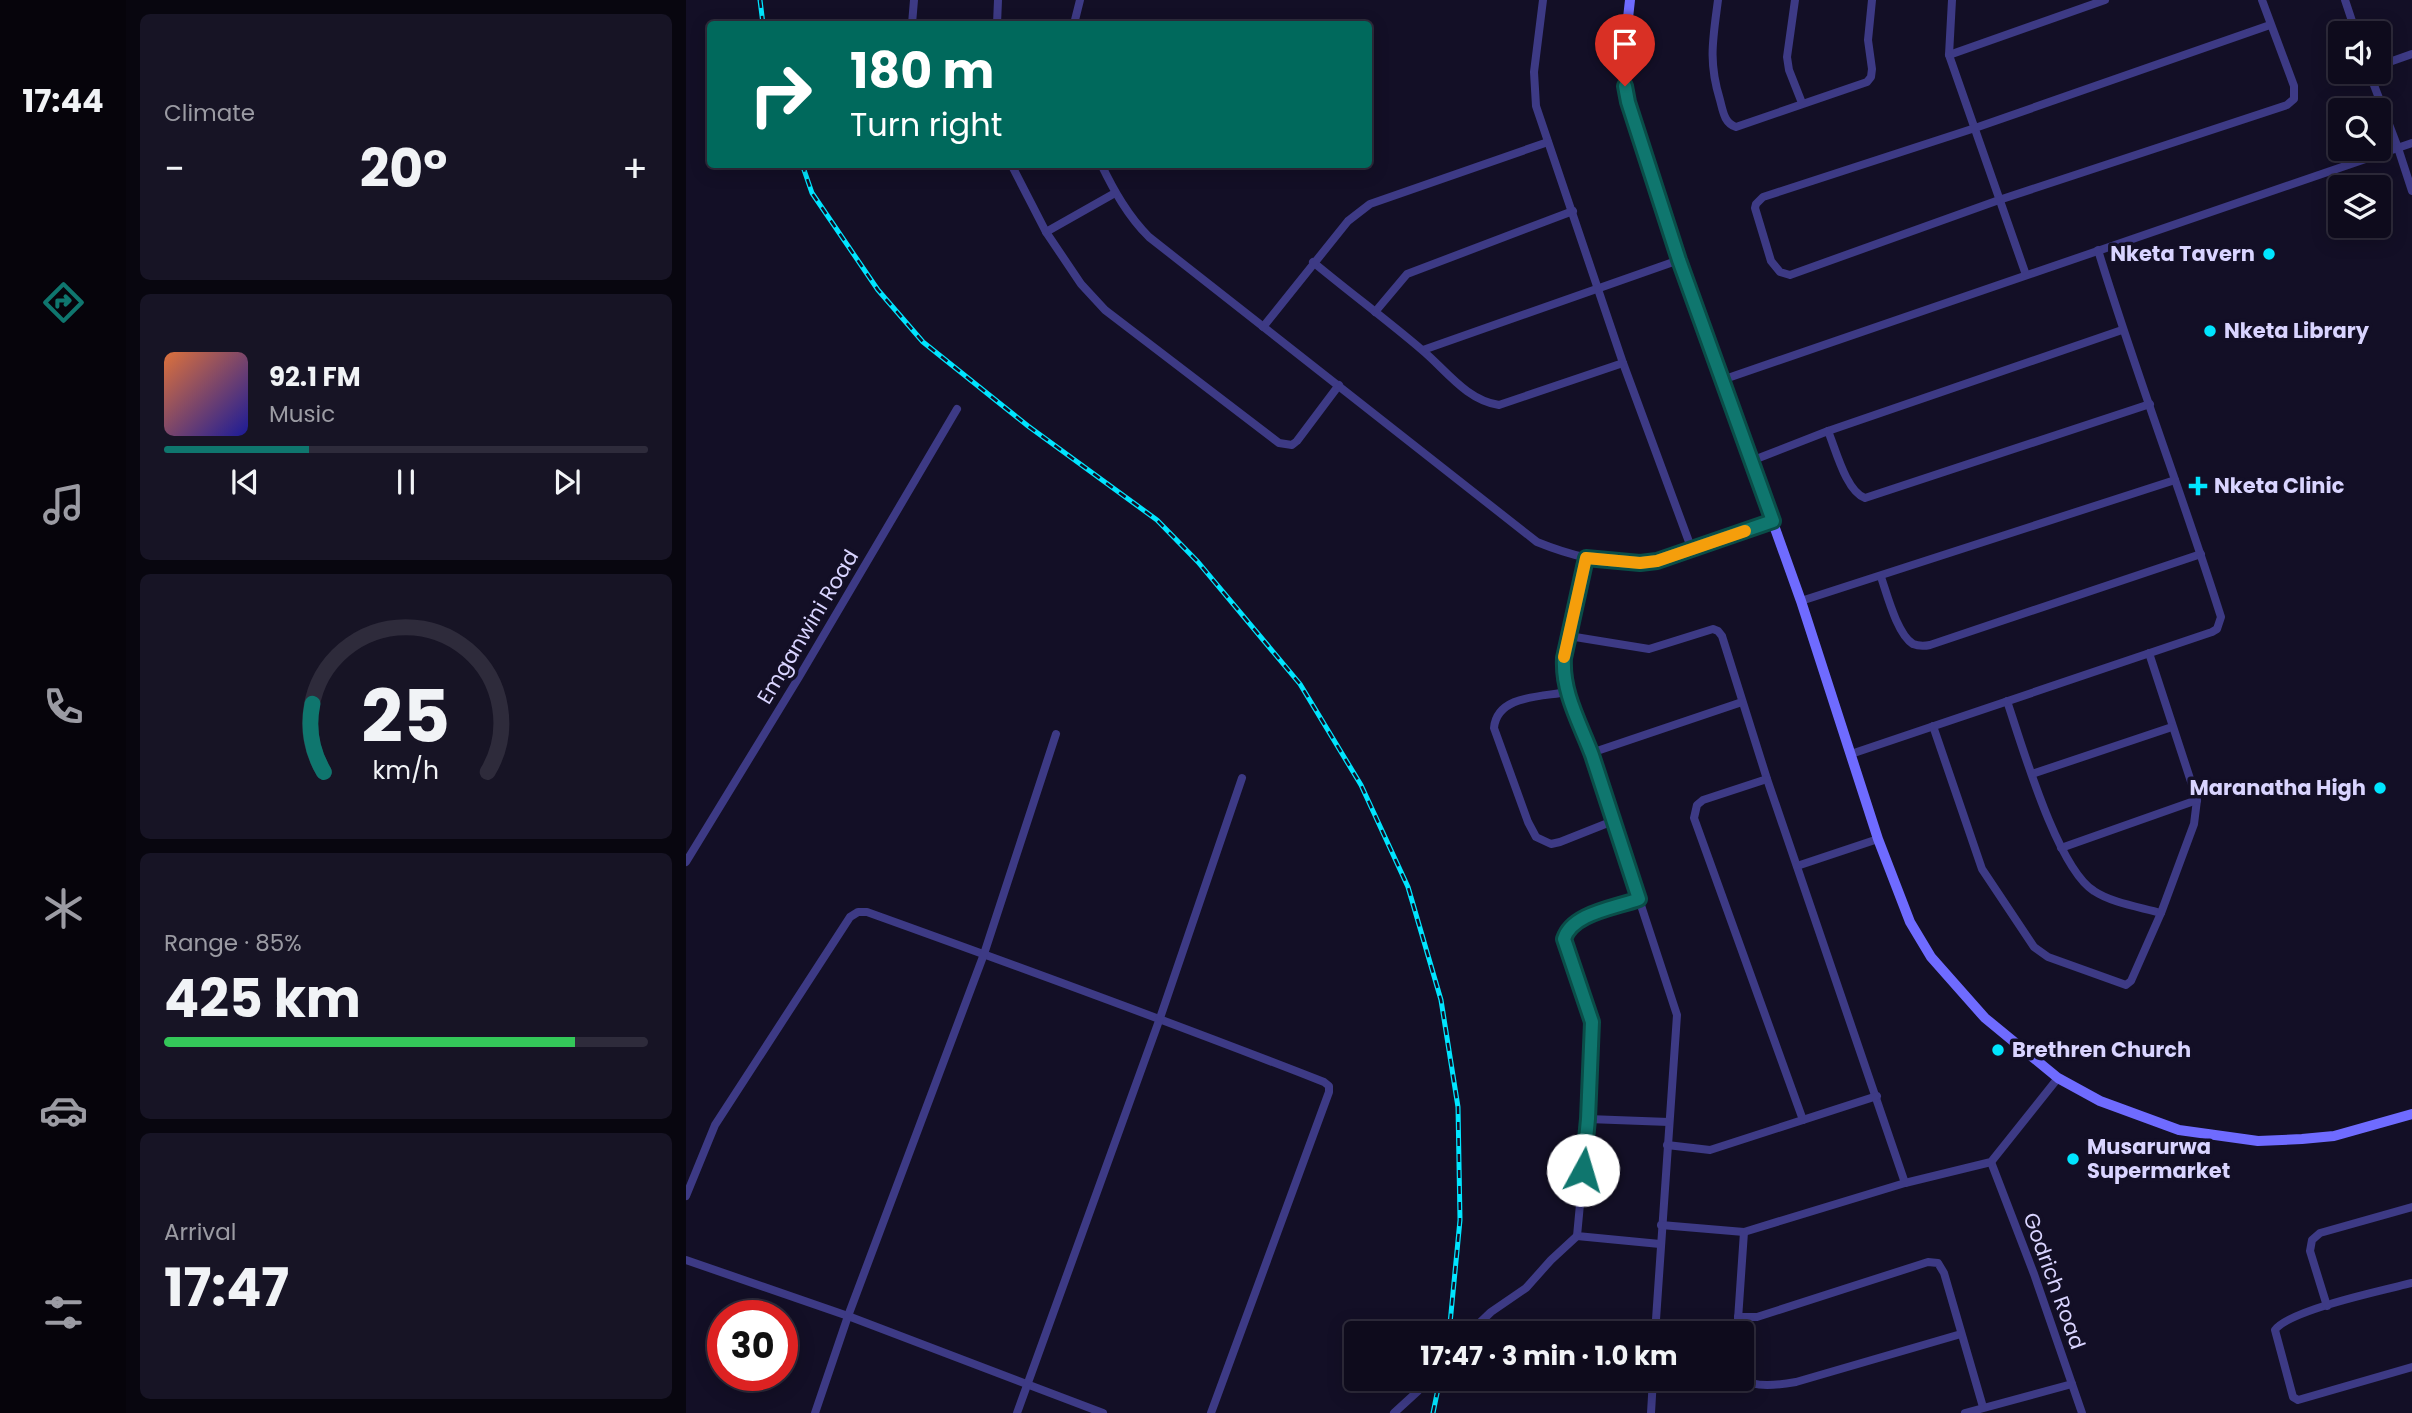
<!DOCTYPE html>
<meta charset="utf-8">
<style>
body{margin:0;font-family:Poppins,sans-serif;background:#171425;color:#f1f3f6;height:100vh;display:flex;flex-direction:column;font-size:26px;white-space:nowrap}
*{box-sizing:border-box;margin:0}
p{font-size:23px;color:#9b9ba3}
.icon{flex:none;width:38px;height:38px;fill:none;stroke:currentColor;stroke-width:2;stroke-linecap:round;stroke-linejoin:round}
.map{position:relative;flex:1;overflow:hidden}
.drawer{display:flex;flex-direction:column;gap:14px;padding:14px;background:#08060f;width:560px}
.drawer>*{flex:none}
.banner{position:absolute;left:21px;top:21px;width:665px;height:147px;border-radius:7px;box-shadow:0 4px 18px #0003,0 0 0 2px #2e2b3b;background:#00695c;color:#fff;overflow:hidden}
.fabs{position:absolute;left:1642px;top:21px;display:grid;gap:14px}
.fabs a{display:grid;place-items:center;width:63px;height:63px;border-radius:7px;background:#0e0b1c;box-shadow:0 4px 18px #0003,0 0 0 2px #2e2b3b;font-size:35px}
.speed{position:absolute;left:21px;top:1300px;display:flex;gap:14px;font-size:35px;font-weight:700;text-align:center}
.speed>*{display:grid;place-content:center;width:91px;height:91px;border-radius:50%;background:#0e0b1c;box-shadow:0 4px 18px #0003,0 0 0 2px #2e2b3b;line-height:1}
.speed .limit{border:10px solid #d22;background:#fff;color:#111}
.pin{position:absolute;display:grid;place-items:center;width:60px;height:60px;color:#fff;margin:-72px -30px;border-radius:50% 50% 50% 0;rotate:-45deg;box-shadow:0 0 7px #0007}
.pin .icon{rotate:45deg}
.me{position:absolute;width:77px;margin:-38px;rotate:6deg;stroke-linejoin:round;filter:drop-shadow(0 0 5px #0008)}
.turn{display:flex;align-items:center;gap:24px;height:147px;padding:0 28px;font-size:32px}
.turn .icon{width:91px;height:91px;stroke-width:2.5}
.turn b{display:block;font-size:49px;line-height:60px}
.big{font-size:52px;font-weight:700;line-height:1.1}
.drawer .widget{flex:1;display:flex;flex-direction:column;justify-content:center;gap:10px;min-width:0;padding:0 24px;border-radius:10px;background:#171425}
.drawer .dial{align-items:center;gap:0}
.dial svg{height:182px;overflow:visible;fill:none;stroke:#2e2b3b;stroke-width:7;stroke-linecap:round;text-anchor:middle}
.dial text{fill:#f1f3f6;stroke:none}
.song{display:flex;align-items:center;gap:21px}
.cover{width:84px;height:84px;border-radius:10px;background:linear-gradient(135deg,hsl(20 70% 55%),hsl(240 70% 35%))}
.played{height:7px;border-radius:4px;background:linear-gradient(90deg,#0f766e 30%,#2e2b3b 30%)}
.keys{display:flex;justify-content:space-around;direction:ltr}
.heat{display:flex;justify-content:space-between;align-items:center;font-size:38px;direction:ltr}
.charge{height:10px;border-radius:5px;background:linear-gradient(90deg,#34c759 85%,#2e2b3b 0)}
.trip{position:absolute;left:658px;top:1321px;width:410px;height:70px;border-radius:7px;background:#0e0b1c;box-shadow:0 4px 18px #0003,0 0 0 2px #2e2b3b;font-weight:700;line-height:70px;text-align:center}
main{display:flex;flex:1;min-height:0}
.dock{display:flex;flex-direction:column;width:126px;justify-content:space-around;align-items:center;background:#06040b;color:#9b9ba3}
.dock .icon{width:49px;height:49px}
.dock .on{color:#0f766e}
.dock b{font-size:32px;color:#f1f3f6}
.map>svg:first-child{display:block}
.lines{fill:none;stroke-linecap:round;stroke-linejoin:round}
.street{stroke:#3d3a85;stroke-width:8}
.secondary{stroke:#6f6bff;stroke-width:10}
.rail-casing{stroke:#00e5ff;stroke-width:5}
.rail{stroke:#130f26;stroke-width:2.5;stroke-dasharray:8;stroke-linecap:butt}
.route-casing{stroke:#0a4d48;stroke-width:18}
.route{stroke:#0f766e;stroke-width:12}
.slow{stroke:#f59e0b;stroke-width:12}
.poi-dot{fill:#00e5ff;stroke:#130f26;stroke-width:2.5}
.labels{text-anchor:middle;stroke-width:7;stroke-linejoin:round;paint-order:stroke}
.poi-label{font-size:21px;font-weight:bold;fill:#d9d4ff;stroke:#130f26;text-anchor:start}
.street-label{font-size:21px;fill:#d9d4ff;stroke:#130f26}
</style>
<main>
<nav class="dock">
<b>17:44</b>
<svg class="icon on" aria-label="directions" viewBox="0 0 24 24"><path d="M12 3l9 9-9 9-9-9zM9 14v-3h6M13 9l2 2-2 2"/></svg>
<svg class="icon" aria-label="music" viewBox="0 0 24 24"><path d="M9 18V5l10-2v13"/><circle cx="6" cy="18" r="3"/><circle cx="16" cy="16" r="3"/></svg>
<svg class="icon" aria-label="phone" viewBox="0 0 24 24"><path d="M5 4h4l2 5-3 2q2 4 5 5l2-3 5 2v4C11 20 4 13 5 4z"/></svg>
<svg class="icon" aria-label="climate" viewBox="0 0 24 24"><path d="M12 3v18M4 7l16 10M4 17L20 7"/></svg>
<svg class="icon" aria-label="car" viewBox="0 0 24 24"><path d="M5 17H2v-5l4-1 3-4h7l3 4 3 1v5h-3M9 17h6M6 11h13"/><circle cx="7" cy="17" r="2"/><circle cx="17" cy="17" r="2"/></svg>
<svg class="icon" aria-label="filters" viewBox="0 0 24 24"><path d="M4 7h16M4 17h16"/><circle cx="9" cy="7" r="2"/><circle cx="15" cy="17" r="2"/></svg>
</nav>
<section class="drawer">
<div class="widget"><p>Climate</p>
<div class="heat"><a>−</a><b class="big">20°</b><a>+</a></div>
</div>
<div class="widget">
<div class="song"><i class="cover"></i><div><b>92.1 FM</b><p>Music</p></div></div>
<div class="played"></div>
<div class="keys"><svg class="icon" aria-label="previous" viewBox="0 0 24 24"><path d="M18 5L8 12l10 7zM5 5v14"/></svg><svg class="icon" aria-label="pause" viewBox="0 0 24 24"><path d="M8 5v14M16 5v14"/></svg><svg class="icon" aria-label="next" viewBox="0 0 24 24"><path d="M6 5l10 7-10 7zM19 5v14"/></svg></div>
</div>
<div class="widget dial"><svg viewBox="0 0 100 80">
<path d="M14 69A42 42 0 1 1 86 69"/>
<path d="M14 69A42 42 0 0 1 9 39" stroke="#0f766e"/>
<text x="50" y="56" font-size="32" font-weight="700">25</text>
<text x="50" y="72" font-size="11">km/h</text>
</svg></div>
<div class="widget"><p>Range · 85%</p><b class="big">425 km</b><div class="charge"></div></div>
<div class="widget"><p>Arrival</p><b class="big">17:47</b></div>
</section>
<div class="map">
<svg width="1726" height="1413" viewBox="0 0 1726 1413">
<rect width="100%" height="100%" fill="#130f26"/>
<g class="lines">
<g class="street">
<polyline points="857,0 848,72 850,106 937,363 1006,550"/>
<path d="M1032,0c-5,39 -10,61 2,100 3,11 4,23 16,27l131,-45 4,-5 1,-8 -4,-29 4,-40"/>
<polyline points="1109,0 1101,57 1103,70 1116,103"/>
<polyline points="1266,0 1263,55 1340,275"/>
<polyline points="1576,0 1608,86 1608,99 1601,105 1313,200 1104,275 1094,272 1085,261 1069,208 1070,204 1077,197 1289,128 1584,25"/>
<polyline points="1659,0 1670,33"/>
<polyline points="226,24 228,0"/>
<polyline points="311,24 312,0"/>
<polyline points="388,24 394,0"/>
<polyline points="1263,55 1419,0"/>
<polyline points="1692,66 1726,54"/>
<polyline points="1683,72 1712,148 1726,191"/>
<polyline points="325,164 360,232 395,284 419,310 593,443 606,445 611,441 653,385"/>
<path d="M415,164c13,27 27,52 48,73l388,305c32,13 67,22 101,21 36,0 100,-29 135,-42"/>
<polyline points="360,232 429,193"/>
<path d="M627,262c36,30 74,58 109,88 24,20 44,50 77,55l124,-42"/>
<polyline points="689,312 721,274 887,211"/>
<polyline points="577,327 662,221 684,204 862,142"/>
<polyline points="737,350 993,260"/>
<polyline points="1036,380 1726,143"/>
<path d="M1142,431c8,19 18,60 37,67l285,-94"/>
<polyline points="1065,461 1142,431 1436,330"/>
<polyline points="900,558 878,658 877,674 881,692 905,753 991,1015 969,1334"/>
<path d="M1195,577c6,17 16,57 32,67 5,2 12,2 17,1l271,-91"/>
<polyline points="1115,601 1489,480"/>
<polyline points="883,636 963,649 1027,629 1032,631 1036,636 1081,779 1219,1183"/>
<path d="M881,692c-26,5 -70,3 -73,36l34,94 8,15 15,7 9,-2 53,-21"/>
<path d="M1321,701c15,44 50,167 87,190 18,12 46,16 67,22"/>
<polyline points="1247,726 1296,869 1348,947 1362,957 1440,985 1445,981 1475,913 1508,824 1511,800 1463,653"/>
<polyline points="905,753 1056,702"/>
<path d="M1165,754l361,-122 5,-3 4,-12c-39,-123 -85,-243 -123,-367"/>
<polyline points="1346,774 1486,727"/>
<polyline points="1081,779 1017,800 1011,805 1008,818 1117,1120"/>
<polyline points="1375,848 1511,800"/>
<polyline points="0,862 113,677 271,409"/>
<polyline points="1111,866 1192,839"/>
<path d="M953,899c-23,8 -67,16 -75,40l28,83 -4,97 -11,117 83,8"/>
<polyline points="902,1119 983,1122"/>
<polyline points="981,1145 1024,1150 1191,1096"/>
<polyline points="1305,1162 1348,1274 1396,1413"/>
<path d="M0,1196l29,-71 135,-208 8,-5h9c153,55 306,111 457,170l5,4v6l-118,321"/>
<polyline points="975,1225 1058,1232 1219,1183 1305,1162 1372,1078"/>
<polyline points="0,1260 162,1316 417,1413"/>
<path d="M1726,1283c-28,7 -123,27 -137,47l18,67 5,3 114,-33"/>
<polyline points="1641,1306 1624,1251 1626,1240 1634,1233 1726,1207"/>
<polyline points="1052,1317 1071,1317 1242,1262 1252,1263 1258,1273 1297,1407"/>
<polyline points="782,1334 805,1312 840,1288 865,1260 891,1236"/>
<polyline points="1051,1334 1058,1232"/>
<path d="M1054,1379c16,9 38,6 56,3l165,-48"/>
<polyline points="129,1413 162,1316 298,954 370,734"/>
<polyline points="331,1413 474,1018 556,778"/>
<polyline points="708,1413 732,1391 739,1379"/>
<polyline points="965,1413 967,1379"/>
<polyline points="1279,1413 1386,1384"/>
</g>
<polyline class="secondary" points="944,0 938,54 942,102 993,260 1115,601 1192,839 1224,922 1245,957 1299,1018 1372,1078 1414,1101 1493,1130 1572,1141 1616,1139 1648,1136 1726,1114"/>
<defs>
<g id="rail">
<polyline points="74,0 77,24"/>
<polyline points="116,164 126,193 192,290 237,342 342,426 471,520 512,562 614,684 675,785 722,887 755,1000 772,1107 774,1220 763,1334"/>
<polyline points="747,1413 754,1379"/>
</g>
</defs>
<use href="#rail" class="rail-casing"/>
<use href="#rail" class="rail"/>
</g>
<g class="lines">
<defs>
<path id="route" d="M897,1170l5,-51 4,-97 -28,-83c8,-26 51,-31 75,-40 -16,-48 -31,-96 -47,-144 -12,-32 -30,-62 -28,-97l22,-100 54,5 17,-2 116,-40 -94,-261 -51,-158 -3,-16"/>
</defs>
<use href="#route" class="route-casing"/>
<use href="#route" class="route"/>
<polyline class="slow" points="878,657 900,558 954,563 971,561 1059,531"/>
</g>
<g class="poi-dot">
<circle cx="1583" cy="254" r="7"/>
<circle cx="1524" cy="331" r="7"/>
<path d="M1508.5 475.5h7v7h7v7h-7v7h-7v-7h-7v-7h7z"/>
<circle cx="1694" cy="788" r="7"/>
<circle cx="1312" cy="1050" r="7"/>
<circle cx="1387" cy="1159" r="7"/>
</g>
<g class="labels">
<g class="poi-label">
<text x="1569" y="261" text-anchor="end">Nketa Tavern</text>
<text x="1538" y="338">Nketa Library</text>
<text x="1528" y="493">Nketa Clinic</text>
<text x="1680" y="795" text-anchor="end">Maranatha High</text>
<text x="1326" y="1057">Brethren Church</text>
<text x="1401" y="1154">Musarurwa<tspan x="1401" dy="24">Supermarket</tspan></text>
</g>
<g class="street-label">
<text transform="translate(122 627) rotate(-59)" y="7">Emganwini Road</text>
<text transform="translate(1368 1281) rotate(70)" y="7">Godrich Road</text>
</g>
</g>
</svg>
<div class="fabs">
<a><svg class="icon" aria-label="sound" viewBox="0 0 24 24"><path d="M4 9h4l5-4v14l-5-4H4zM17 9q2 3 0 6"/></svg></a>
<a><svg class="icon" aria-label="search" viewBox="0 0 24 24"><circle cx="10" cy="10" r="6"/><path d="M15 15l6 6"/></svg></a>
<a><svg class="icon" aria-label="layers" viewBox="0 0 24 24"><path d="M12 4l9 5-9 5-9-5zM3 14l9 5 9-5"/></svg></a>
</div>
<div class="speed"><div class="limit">30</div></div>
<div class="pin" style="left:939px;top:86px;background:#d93025"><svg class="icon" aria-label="arrive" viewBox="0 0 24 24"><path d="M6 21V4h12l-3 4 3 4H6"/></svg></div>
<svg class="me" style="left:897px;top:1170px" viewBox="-20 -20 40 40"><circle r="19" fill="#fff"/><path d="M0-13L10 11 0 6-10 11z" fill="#0f766e"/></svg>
<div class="trip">17:47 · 3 min · 1.0 km</div>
<div class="banner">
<div class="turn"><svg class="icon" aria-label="right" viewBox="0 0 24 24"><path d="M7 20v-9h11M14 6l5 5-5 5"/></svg><div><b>180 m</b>Turn right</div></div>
</div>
</div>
</main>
